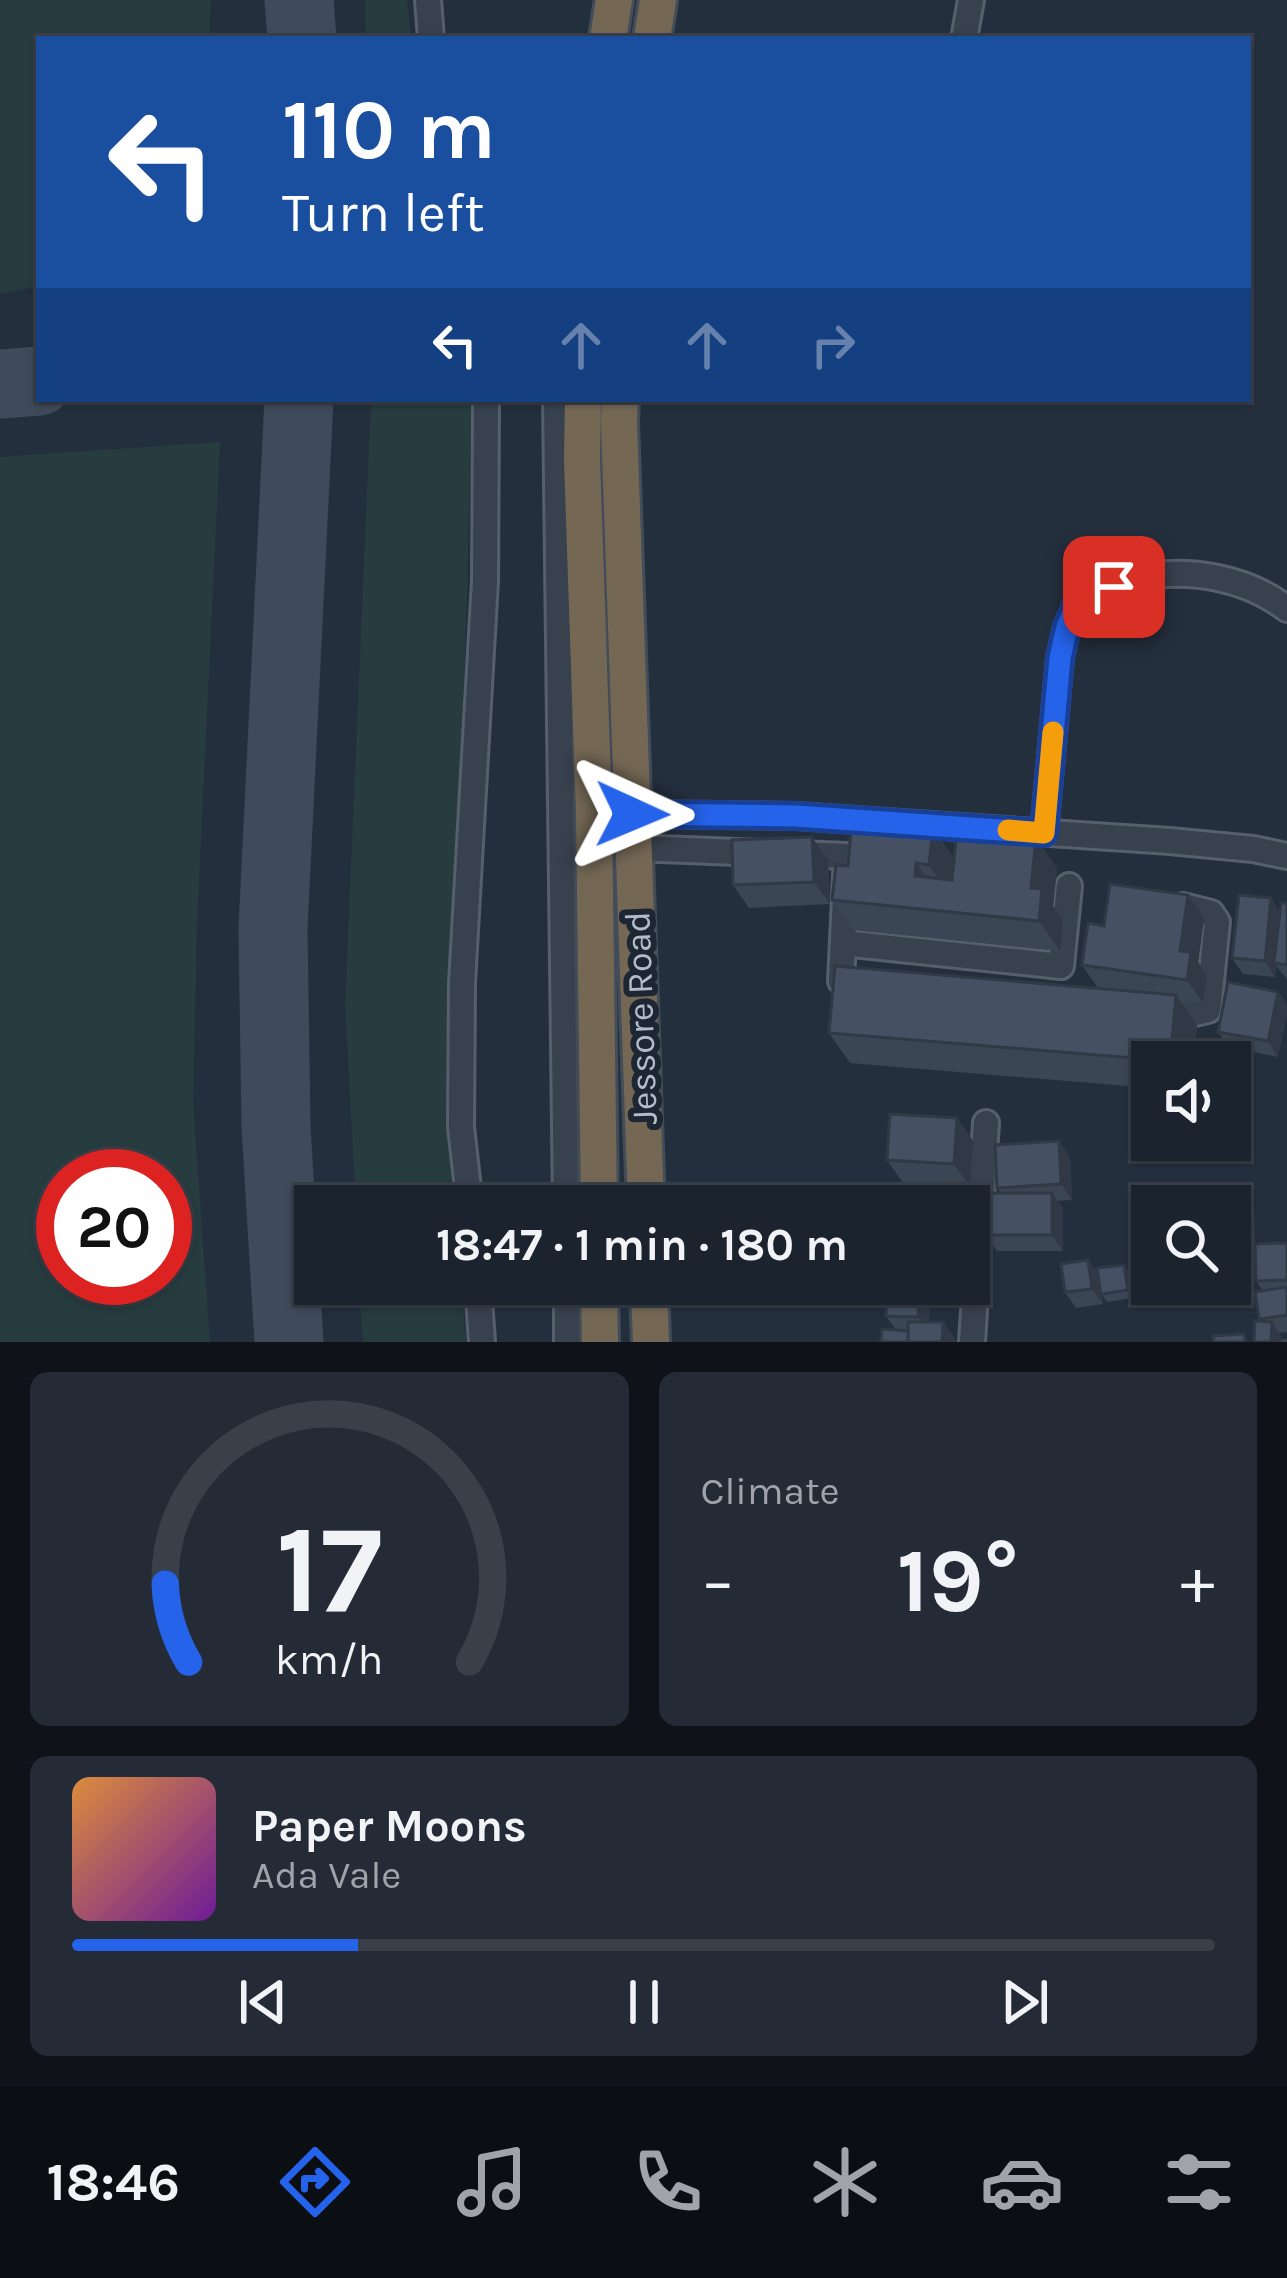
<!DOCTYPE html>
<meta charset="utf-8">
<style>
body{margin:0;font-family:Karla,sans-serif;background:#242b36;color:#f1f3f6;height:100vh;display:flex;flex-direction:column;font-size:45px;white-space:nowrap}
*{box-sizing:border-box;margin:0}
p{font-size:39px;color:#a0a4aa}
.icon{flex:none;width:66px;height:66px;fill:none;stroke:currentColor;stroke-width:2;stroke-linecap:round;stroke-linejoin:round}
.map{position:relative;height:1342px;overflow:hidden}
.sheet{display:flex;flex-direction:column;gap:30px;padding:30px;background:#0f1319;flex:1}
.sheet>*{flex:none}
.guide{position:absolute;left:36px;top:36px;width:1215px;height:366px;border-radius:0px;box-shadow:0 3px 9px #0004,0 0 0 3px #39404a;background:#1a4fa0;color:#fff;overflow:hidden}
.controls{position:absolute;left:1131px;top:1041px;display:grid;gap:24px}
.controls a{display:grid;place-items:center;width:120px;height:120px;border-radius:0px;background:#1b232e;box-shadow:0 3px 9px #0004,0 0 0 3px #39404a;font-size:60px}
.speed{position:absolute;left:36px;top:1149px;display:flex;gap:24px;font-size:60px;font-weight:700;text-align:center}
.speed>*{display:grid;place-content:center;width:156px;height:156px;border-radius:50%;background:#1b232e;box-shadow:0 3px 9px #0004,0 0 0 3px #39404a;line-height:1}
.speed .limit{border:18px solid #d22;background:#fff;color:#111}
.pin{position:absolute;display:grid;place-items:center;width:102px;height:102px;color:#fff;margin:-51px;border-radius:24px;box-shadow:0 6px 18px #0006}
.me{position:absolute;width:132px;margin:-66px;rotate:91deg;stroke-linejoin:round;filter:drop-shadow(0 0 9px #0008)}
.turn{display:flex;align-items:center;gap:42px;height:252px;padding:0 48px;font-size:54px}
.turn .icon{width:156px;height:156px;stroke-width:2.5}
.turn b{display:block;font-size:84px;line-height:102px}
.lanes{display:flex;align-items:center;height:114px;padding:0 48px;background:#0003;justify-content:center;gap:60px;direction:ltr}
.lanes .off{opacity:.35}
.big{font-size:90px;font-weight:700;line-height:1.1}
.sheet .tile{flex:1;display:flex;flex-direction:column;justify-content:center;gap:18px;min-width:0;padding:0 42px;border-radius:18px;background:#242b36}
.sheet .dial{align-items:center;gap:0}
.dial svg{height:312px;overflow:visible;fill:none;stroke:#39404a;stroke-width:7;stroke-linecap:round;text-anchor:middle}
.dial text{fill:#f1f3f6;stroke:none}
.song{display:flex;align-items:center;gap:36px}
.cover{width:144px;height:144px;border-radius:18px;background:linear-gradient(135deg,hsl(30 70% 55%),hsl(280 70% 35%))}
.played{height:12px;border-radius:6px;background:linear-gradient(90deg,#2563eb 25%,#39404a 25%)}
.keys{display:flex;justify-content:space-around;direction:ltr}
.heat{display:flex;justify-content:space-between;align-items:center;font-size:66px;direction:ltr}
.sheet .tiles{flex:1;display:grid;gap:30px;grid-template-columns:1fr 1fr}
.tile:last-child{grid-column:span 2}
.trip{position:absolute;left:294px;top:1185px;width:696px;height:120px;border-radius:0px;background:#1b232e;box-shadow:0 3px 9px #0004,0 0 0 3px #39404a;font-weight:700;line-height:120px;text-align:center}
.menu{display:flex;height:192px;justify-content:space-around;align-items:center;background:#0b0e12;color:#a0a4aa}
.menu .icon{width:84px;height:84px}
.menu .selected{color:#2563eb}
.menu b{font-size:54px;color:#f1f3f6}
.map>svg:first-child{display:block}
.green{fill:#263c3f;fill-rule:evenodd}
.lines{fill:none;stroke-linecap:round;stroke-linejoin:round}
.taxiway{stroke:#3f4a5a;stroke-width:69}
.minor-casing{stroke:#565f6c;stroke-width:30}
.highway-casing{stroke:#434c59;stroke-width:42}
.minor{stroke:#38414e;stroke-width:24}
.highway{stroke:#746855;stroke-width:36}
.wall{fill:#3b4654}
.shaded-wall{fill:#303945}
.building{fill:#455162;stroke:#303945;stroke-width:3}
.route-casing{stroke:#184099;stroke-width:30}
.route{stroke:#2563eb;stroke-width:21}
.slow{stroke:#f59e0b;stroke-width:21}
.labels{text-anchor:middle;stroke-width:12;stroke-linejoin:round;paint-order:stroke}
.street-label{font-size:36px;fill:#b4bcc9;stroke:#1d2633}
</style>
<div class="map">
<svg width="1287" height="1342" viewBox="0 0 1287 1342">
<rect width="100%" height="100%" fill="#242f3e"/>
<g class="green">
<polygon points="0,0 211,0 209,39 39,39 39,286 0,294"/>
<polygon points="365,0 407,0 411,39 366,39"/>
<path d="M371,399h100c-2,116 -4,232 -10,349 -9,152 -21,306 -7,458h-98l-11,-201z"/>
<path d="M220,442l-23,482 -4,178 17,240h-210v-885zM63,1176h102v102h-102z"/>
<polygon points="359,1284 461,1284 466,1342 363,1342"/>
</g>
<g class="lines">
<g class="taxiway">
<polyline points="299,0 302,39"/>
<polyline points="0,384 39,381"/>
<polyline points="289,1342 276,1127 273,928 299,399"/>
</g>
<defs>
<g id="minor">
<polyline points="428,0 431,39"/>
<polyline points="964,39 971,0"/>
<polyline points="556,399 566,1206"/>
<polyline points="632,814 796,816 1170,841 1253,849 1287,856"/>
<path d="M1044,833l16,-175 7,-31 10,-23c19,-10 41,-22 62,-26 50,-11 108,0 148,31"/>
<polyline points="634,848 763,853"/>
<polyline points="797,854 847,856 841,981 861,982"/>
<polyline points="843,943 1061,966 1069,886"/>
<polyline points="1158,1011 1195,1013 1208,1010 1217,922 1211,913 1183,906"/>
<polyline points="470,1206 461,1127 462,983 485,581 486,399"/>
<polyline points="478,1284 482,1342"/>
<polyline points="567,1284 567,1342"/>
<polyline points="972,1342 986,1123"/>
</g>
<g id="highway">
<polyline points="608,39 614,0"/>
<polyline points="652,39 658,0"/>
<polyline points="583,399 582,460 594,814 599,1206"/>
<polyline points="620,399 619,422 646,1206"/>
<polyline points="599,1284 600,1342"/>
<polyline points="649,1284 651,1342"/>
</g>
</defs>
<use href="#minor" class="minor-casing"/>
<use href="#highway" class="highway-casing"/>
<use href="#minor" class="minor"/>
<use href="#highway" class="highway"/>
</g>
<g class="wall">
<polygon points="954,858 1057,868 1053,906 1063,919 1060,951 853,930 832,900 848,866"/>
<polygon points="828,860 830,904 749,908 733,885"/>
<polygon points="1287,903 1287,979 1276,966 1275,977 1243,974 1232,958"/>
<polygon points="1204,918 1198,962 1207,975 1203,1003 1179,1000 1197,1025 1194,1062 1152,1062 1152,1088 850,1063 829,1033 1098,988 1082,965 1104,926"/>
<polygon points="1278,992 1278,1057 1229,1047 1218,1032"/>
<polygon points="957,1118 973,1141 970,1187 903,1183 887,1160"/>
<polygon points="1059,1141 1070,1157 1072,1200 1057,1201 1063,1208 1063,1251 997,1251 986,1235 1001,1193 997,1188"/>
<polygon points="1243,1189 1254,1205 1255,1244 1287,1243 1287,1332 1279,1333 1282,1339 1287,1339 1287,1342 1254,1342 1255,1321 1260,1321 1255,1292 1263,1291 1256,1281 1255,1247 1230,1247 1230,1206 1209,1206 1208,1190"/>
<polygon points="1088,1260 1098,1274 1130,1273 1133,1298 1107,1302 1102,1295 1103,1304 1076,1308 1065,1292"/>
<polygon points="930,1299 929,1322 943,1322 957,1342 881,1342 896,1330 886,1316"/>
</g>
<g class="shaded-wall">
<polygon points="933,828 954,858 950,894 929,865"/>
<polygon points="812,837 828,860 830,904 814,882"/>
<polygon points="1036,838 1057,868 1053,906 1063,919 1060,951 1039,921 1031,888"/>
<polygon points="916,863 937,893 915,876"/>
<polygon points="1188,895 1204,918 1198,962 1207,975 1203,1003 1187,980 1180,951"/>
<polygon points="1271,898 1282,914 1274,963 1276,966 1275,977 1265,961"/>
<polygon points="1278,992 1287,1004 1287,1016 1278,1057 1268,1041"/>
<polygon points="1176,995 1197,1025 1194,1062 1171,1062"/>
<polygon points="957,1118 973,1141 970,1187 954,1164"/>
<polygon points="1059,1141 1070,1157 1072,1200 1061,1184"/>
<polygon points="1243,1189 1254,1205 1255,1247 1244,1231"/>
<polygon points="1052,1193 1063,1208 1063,1251 1052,1235"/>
<polygon points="1088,1260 1099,1276 1103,1304 1092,1289"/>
<polygon points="1124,1265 1130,1273 1133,1298 1128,1290"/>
<polygon points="919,1284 930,1299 928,1333 918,1317"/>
<polygon points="943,1322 957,1342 942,1342"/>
<polygon points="1272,1322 1282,1337 1282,1342 1271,1342"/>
</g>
<g class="building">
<polygon points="852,820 933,828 929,865 916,863 915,876 952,880 957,830 1036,838 1031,888 1042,889 1039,921 832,900 836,865 848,866"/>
<polygon points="812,837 814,882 733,885 732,840"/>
<polygon points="1110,884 1188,895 1180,951 1191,952 1187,980 1082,965 1088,923 1104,926"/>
<polygon points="1239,895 1271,898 1265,961 1232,958"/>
<polygon points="1281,903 1287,903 1287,965 1274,963"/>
<polygon points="835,966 1176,995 1170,1061 829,1033"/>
<polygon points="1228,982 1278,992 1268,1041 1218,1032"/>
<polygon points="890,1114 957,1118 954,1164 887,1160"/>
<polygon points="1059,1141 1061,1184 997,1188 995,1145"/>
<polygon points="1243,1189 1244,1231 1230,1232 1230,1206 1209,1206 1208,1190"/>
<polygon points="987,1193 1052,1193 1052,1235 986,1235"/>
<polygon points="1287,1243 1287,1280 1256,1281 1255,1244"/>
<polygon points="1088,1260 1092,1289 1065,1292 1061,1264"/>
<polygon points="1124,1265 1128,1290 1101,1294 1097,1268"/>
<polygon points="888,1284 919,1284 918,1317 886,1316"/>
<polygon points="1287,1287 1287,1315 1259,1319 1255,1292"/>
<polygon points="1255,1321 1272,1322 1271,1342 1254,1342"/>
<polygon points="908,1322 943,1322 942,1342 908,1342"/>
<polygon points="882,1329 908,1331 908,1342 881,1342"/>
<polygon points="1244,1334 1245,1342 1213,1342 1213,1336"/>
</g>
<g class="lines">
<defs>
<polyline id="route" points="632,814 796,816 1044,833 1060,658 1067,627 1077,604 1114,587"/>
</defs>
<use href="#route" class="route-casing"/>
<use href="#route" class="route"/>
<polyline class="slow" points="1008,830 1044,833 1053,732"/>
</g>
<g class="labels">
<g class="street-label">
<text transform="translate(640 1018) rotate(-92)" y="13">Jessore Road</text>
</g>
</g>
</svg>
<div class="controls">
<a><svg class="icon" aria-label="sound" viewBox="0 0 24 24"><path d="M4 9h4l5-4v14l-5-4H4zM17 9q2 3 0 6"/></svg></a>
<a><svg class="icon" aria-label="search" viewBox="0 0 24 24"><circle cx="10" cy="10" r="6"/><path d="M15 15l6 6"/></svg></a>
</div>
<div class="speed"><div class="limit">20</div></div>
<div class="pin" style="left:1114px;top:587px;background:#d93025"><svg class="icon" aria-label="arrive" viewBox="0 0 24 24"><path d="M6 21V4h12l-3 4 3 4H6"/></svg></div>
<svg class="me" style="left:632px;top:814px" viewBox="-20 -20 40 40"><path d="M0-17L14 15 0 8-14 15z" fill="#2563eb" stroke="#fff" stroke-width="4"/></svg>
<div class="trip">18:47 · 1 min · 180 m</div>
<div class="guide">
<div class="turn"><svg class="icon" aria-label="left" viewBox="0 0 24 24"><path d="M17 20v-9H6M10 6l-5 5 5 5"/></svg><div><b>110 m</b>Turn left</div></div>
<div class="lanes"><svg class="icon" aria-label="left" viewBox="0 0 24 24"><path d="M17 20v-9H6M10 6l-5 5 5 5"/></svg><svg class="icon off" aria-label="ahead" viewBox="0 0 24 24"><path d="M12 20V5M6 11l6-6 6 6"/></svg><svg class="icon off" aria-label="ahead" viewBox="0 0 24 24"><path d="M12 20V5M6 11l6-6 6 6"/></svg><svg class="icon off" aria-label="right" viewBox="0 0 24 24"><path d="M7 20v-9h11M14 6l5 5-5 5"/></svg></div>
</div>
</div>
<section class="sheet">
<div class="tiles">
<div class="tile dial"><svg viewBox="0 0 100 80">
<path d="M14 69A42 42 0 1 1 86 69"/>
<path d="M14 69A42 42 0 0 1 8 49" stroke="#2563eb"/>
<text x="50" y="56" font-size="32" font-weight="700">17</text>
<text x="50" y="72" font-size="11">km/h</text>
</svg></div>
<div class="tile"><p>Climate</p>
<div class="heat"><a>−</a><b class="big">19°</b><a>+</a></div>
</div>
<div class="tile">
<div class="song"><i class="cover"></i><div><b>Paper Moons</b><p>Ada Vale</p></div></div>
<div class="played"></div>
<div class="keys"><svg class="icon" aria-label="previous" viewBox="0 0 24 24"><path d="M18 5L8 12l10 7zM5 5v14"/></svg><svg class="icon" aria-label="pause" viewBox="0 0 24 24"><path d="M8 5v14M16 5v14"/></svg><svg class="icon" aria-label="next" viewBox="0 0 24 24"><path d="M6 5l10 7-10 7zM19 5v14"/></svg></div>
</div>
</div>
</section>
<nav class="menu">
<b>18:46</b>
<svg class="icon selected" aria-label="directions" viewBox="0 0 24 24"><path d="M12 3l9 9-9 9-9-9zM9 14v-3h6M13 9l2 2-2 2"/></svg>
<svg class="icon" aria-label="music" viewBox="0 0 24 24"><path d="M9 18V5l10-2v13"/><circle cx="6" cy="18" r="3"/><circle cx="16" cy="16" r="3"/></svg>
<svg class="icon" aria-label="phone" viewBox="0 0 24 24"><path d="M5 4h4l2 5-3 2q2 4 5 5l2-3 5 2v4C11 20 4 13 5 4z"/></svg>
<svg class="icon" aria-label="climate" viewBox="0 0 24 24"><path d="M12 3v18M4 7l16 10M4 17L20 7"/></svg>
<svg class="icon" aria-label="car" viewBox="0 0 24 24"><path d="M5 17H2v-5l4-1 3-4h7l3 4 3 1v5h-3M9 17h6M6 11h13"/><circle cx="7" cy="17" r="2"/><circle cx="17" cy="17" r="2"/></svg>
<svg class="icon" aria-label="filters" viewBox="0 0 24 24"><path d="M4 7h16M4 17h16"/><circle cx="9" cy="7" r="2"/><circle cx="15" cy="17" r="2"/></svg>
</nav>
